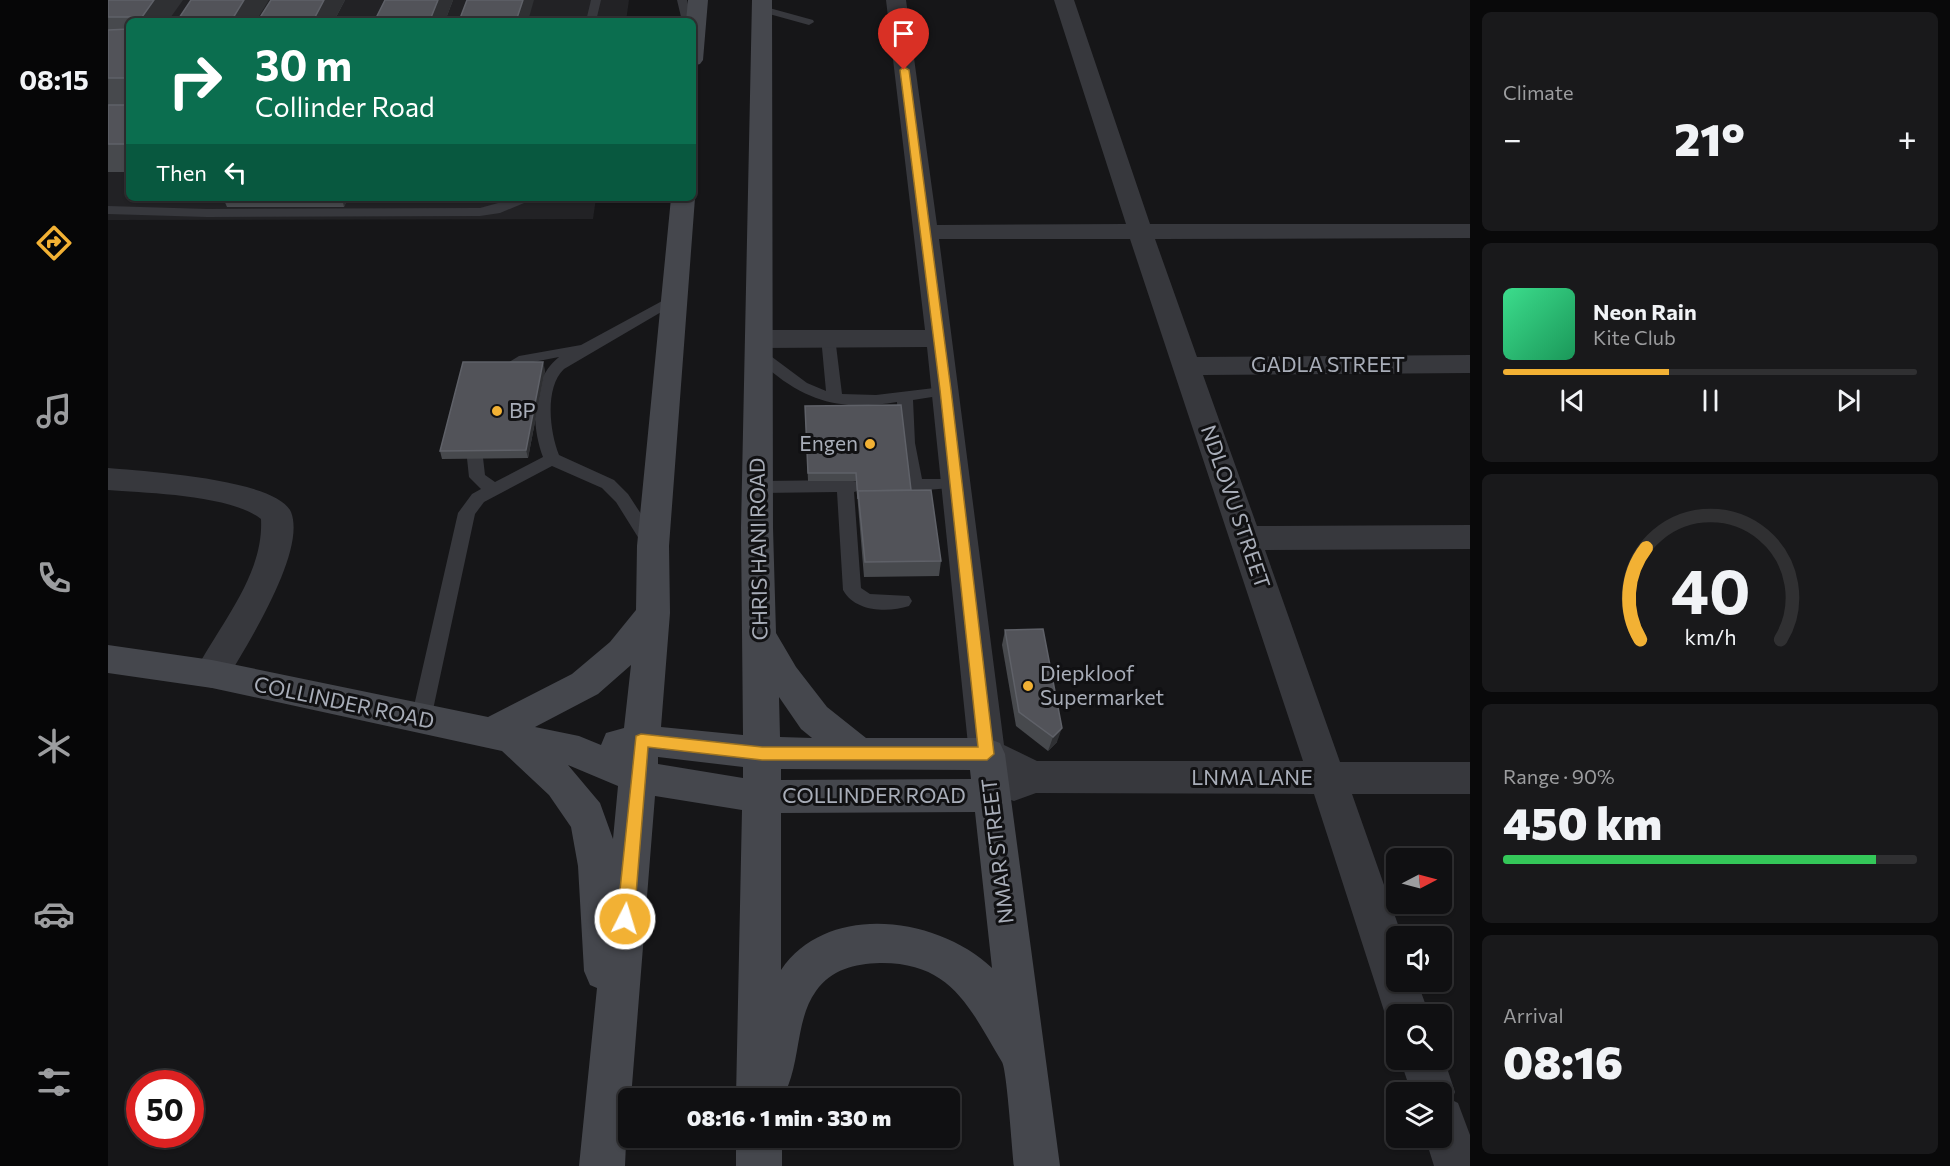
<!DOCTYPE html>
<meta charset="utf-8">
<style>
body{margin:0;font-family:Commissioner,sans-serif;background:#19191b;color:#f1f3f6;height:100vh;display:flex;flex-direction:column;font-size:22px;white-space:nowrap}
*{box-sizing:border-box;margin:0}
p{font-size:20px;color:#9c9d9f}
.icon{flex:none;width:33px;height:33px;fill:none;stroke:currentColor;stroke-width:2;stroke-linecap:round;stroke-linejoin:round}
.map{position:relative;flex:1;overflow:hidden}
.drawer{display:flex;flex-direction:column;gap:12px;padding:12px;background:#09090a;width:480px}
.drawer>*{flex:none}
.top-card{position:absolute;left:18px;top:18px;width:570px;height:183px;border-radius:9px;box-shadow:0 2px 4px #0004,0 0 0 2px #303032;background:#0b6e4f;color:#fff;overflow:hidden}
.needle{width:39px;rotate:84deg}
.controls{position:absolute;left:1278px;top:848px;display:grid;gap:12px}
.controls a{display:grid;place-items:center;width:66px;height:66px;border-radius:9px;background:#101012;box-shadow:0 2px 4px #0004,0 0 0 2px #303032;font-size:30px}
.speed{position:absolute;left:18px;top:1070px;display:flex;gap:12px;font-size:30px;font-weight:700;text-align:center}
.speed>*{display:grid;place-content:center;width:78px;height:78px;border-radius:50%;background:#101012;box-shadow:0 2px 4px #0004,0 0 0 2px #303032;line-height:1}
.speed .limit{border:9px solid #d22;background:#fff;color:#111}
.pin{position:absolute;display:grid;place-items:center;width:51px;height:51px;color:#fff;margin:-62px -26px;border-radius:50% 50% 50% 0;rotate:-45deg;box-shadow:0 0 6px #0007}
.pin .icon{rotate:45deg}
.me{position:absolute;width:66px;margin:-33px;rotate:5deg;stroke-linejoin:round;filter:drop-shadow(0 0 4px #0008)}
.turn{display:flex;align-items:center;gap:21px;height:126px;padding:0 30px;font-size:27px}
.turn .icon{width:78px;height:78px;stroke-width:2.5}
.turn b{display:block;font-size:42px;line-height:51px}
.then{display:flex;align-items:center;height:57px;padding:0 30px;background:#0003;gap:12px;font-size:22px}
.big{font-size:45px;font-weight:800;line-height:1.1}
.drawer .card{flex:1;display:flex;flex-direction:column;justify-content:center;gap:9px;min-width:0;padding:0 21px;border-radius:9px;background:#19191b}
.drawer .dial{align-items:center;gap:0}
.dial svg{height:156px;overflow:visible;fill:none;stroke:#303032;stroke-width:7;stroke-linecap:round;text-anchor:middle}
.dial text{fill:#f1f3f6;stroke:none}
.song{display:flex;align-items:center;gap:18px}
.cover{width:72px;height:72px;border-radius:9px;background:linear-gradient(135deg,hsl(150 70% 55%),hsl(150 70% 35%))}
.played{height:6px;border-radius:3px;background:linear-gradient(90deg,#f2b134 40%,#303032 40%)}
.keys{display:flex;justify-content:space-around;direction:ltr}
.heat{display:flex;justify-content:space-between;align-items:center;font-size:33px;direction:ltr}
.charge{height:9px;border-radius:4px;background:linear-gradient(90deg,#34c759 90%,#303032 0)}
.trip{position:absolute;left:510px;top:1088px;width:342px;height:60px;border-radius:9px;background:#101012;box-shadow:0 2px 4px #0004,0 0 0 2px #303032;font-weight:800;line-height:60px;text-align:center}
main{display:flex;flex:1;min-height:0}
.tabs{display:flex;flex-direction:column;width:108px;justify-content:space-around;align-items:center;background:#060607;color:#9c9d9f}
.tabs .icon{width:42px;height:42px}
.tabs .current{color:#f2b134}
.tabs b{font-size:27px;color:#f1f3f6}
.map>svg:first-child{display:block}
.built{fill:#222225}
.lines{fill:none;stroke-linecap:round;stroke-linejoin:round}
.lane{fill:#37383d;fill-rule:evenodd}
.street{fill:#37383d;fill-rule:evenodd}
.secondary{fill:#45474d;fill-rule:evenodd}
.wall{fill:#47494d}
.shaded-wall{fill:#2f3033}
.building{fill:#525359;stroke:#5f6168;stroke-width:1.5}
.route{fill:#f2b134;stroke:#9d7322;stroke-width:1.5}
.poi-dot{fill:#f2b134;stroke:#111113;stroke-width:2}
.labels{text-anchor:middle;stroke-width:6;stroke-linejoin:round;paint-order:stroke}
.street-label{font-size:21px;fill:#a8adb8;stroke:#111113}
.poi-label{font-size:21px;fill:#a8adb8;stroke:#111113;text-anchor:start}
</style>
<main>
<nav class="tabs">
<b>08:15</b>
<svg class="icon current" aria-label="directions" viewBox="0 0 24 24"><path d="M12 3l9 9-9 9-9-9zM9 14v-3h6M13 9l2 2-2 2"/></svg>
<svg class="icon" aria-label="music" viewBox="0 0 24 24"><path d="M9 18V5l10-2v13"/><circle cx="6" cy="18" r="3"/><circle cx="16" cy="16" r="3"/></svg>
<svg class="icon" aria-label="phone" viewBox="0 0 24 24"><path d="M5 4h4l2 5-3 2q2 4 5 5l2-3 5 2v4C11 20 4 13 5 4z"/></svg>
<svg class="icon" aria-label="climate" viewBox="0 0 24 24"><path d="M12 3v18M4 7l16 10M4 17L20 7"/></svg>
<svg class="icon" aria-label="car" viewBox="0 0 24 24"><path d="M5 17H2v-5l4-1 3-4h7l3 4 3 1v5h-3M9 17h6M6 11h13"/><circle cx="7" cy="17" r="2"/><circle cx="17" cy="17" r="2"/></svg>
<svg class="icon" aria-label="filters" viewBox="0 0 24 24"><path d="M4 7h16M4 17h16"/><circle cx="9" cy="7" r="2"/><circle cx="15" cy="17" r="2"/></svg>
</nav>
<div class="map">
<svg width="1362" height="1166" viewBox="0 0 1362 1166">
<rect width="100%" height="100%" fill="#161618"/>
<polygon class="built" points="0,0 521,0 518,21 21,21 21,198 488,198 485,219 0,220"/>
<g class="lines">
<g class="lane">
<polygon points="483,0 493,0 488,21 478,21"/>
<polygon points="569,0 579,0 584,21 574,21"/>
<polygon points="654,6 705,20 706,22 701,25 650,11 649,9"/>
<polygon points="408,198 428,198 392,213 372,216 99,217 0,214 0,206 99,209 372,208"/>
<path d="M567,294l5,1 2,3 -2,3 -116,68c-20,19 -14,64 -5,86l55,25 14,14 30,46 3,5 -3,5h-12l-30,-48 -14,-14 -50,-22 -68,36 -9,12 -44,205 -3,6 -7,2 -7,-2 -3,-6 47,-206 14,-19 9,-5 -12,-12 -3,-28 4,-15 8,-5 8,5 -4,15 3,26 10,7 48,-25c-12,-32 -13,-77 16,-100l-31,6 -30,16 -8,-5 29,-18 62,-11z"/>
<path d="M720,332l7,5 7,57 34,1 75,-9 3,4 -3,4 -38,6 2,43 7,36h40l2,4 -2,4 -47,4 -12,-2 -2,-4 5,-5 -7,-37 -2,-41c-50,8 -84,3 -125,-30 -7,-5 -15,-11 -21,-18l3,-3h10l43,32 19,8 -5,-54z"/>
<path d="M737,480l16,2 2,4 -2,4 -7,2 7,96 9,6 39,2 3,5 -3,5c-21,7 -54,6 -66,-16l-6,-98 -79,1 -8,-6 8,-6z"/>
</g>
<g class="street">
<path d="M778,0h20l31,225 189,-1 -72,-224h20l76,224h320v14l-315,1 42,118 273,-2v18l-267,2 54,151 213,-1v24l-205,1 75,212h130v32h-118l50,142h-6v45h21l12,33h-33v17l-4,-2 -7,-15 -71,-220 -278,-1 -22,8 -13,-4 -6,-12 4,-8 -25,-12 -5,-11 -42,-407 -168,1 -10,-3 -4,-6 4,-6 10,-3h166zM831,239h191l173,522h-266l-33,-16z"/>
<path d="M0,468c35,3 169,11 183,44 16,40 -46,136 -67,172l-12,4 -12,-4 -6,-10c25,-49 70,-98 67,-155 -30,-24 -114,-26 -153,-29z"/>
<polygon points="1334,1053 1347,1092 1344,1100 1350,1103 1362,1135 1362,1166 1326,1166 1317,1137 1334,1137 1334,1092 1303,1092 1292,1059 1334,1059"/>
</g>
<g class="secondary">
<polygon points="580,0 600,0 595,60 592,64 585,66 585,21 578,21"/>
<path d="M644,0h20l1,528 3,105 20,34 31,40 39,31h121l13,5 5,11 55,412h-46c-2,-16 -7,-96 -12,-104 -31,-51 -49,-100 -122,-99 -26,1 -48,6 -64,28 -19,26 -16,65 -28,95l-7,2 1,10h-46l6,-288 -87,-14 -24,302h-3l-3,68h-46l18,-178 -7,-3 -6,-14 -6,-105 -7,-39 -22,-32 -47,-44 -290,-63 -104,-15v-28l104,15 276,57 84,-43 38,-32 26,-32 1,-64 34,-348h22v-3l2,3 -26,348 1,67 -9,114 82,8 -2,-207zM523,665l-7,63 -18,5 -5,12 -22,-9 -44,-9 63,-33zM671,697l22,32 11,9 -32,-1zM550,757l85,10v11l-85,-14zM460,765l50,21 -5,53 -13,-36zM673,769l189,1 1,9 -190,1zM867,812l17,156c-54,-51 -164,-67 -211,2v-157z"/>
<rect x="628" y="1137" width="46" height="29"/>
</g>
</g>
<g class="wall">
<polygon points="0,0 60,21 21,21 21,172 0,172"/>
<polygon points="83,0 148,21 72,21 71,18"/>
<polygon points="237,0 226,21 152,21 151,19"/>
<polygon points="277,0 345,0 337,21 267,21"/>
<polygon points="115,198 240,198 236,207 119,207"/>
<polygon points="437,370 420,458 334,459 332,451"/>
<polygon points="697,406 803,490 833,561 831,576 756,577 748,481 700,481"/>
<polygon points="897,630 949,742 940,751 908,726 894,645"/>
</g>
<g class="shaded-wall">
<polygon points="46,0 75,0 60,21 35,21 34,17"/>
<polygon points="136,0 161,0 148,21 126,21 125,18"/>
<polygon points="216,0 237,0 226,21 206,21 206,19"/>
<polygon points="330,0 345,0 337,21 322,21"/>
<polygon points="415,0 426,0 420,21 408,21"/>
<polygon points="234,198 240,198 236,207"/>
<polygon points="435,362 437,370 420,458 418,450"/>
<polygon points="954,728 949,742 940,751 945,737"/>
</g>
<g class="building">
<polygon points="0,0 46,0 34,17 0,17"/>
<polygon points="83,0 136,0 125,18 71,18"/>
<polygon points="163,0 216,0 206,19 151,19"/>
<polygon points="277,0 330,0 322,20 267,20"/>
<polygon points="359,0 415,0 408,21 351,21"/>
<polygon points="21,29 21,78 0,78 0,30"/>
<rect x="0" y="105" width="21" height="39"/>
<polygon points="355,362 435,362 418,450 332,451"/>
<polygon points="793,405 803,490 750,491 750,499 748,473 700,473 697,406"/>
<polygon points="823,490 833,561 757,562 750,491"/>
<polygon points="935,629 954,728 945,737 911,712 897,630"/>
</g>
<polygon class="route" points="796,67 801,70 843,390 886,754 879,760 654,760 540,747 526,919 523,925 517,927 511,925 509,919 528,736 533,734 654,747 870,747 832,390 792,70"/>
<g class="poi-dot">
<circle cx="389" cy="411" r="6"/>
<circle cx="762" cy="444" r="6"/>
<circle cx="920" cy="686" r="6"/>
</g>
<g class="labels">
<g class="street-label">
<text x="1220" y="372">GADLA STREET</text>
<text transform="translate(1127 507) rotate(71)" y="7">NDLOVU STREET</text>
<text transform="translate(651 549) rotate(-91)" y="7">CHRIS HANI ROAD</text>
<text transform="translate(236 703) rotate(12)" y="7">COLLINDER ROAD</text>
<text x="1144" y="785">LNMA LANE</text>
<text x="766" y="803">COLLINDER ROAD</text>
<text transform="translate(890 851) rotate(-97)" y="7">NMAR STREET</text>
</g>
<g class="poi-label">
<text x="401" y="418">BP</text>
<text x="750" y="451" text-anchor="end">Engen</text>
<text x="932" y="681">Diepkloof<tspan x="932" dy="24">Supermarket</tspan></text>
</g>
</g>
</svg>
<div class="controls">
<a><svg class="needle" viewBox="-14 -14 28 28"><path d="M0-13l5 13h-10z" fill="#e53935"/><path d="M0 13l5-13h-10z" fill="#9c9d9f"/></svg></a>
<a><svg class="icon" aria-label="sound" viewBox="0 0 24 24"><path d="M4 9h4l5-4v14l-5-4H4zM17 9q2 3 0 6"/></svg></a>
<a><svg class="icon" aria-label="search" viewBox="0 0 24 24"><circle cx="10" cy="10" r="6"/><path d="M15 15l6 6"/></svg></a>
<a><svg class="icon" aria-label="layers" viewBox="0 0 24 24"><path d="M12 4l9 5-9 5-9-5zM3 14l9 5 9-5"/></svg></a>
</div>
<div class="speed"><div class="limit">50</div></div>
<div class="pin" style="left:796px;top:70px;background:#d93025"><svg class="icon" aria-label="arrive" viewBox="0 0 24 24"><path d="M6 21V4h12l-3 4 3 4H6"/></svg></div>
<svg class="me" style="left:517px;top:919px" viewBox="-20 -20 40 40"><circle r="17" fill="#f2b134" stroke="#fff" stroke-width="3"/><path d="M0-11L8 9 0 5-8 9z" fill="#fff"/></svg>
<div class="trip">08:16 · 1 min · 330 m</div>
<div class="top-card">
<div class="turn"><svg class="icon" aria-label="right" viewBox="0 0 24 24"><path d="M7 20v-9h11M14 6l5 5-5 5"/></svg><div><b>30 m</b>Collinder Road</div></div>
<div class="then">Then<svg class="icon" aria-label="left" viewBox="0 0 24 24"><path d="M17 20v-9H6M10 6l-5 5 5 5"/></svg></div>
</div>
</div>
<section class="drawer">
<div class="card"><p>Climate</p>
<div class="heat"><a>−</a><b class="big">21°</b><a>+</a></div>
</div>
<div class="card">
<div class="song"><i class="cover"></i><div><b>Neon Rain</b><p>Kite Club</p></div></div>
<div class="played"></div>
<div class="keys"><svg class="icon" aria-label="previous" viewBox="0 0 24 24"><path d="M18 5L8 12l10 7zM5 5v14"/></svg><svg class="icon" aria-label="pause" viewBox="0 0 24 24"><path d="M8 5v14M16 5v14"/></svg><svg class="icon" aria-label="next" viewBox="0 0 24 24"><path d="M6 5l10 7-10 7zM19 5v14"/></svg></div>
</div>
<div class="card dial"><svg viewBox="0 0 100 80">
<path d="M14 69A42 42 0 1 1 86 69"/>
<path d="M14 69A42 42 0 0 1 17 22" stroke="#f2b134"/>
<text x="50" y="56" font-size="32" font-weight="700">40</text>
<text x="50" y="72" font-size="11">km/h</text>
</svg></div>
<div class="card"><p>Range · 90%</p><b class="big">450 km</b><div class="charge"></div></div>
<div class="card"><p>Arrival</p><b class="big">08:16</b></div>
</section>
</main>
